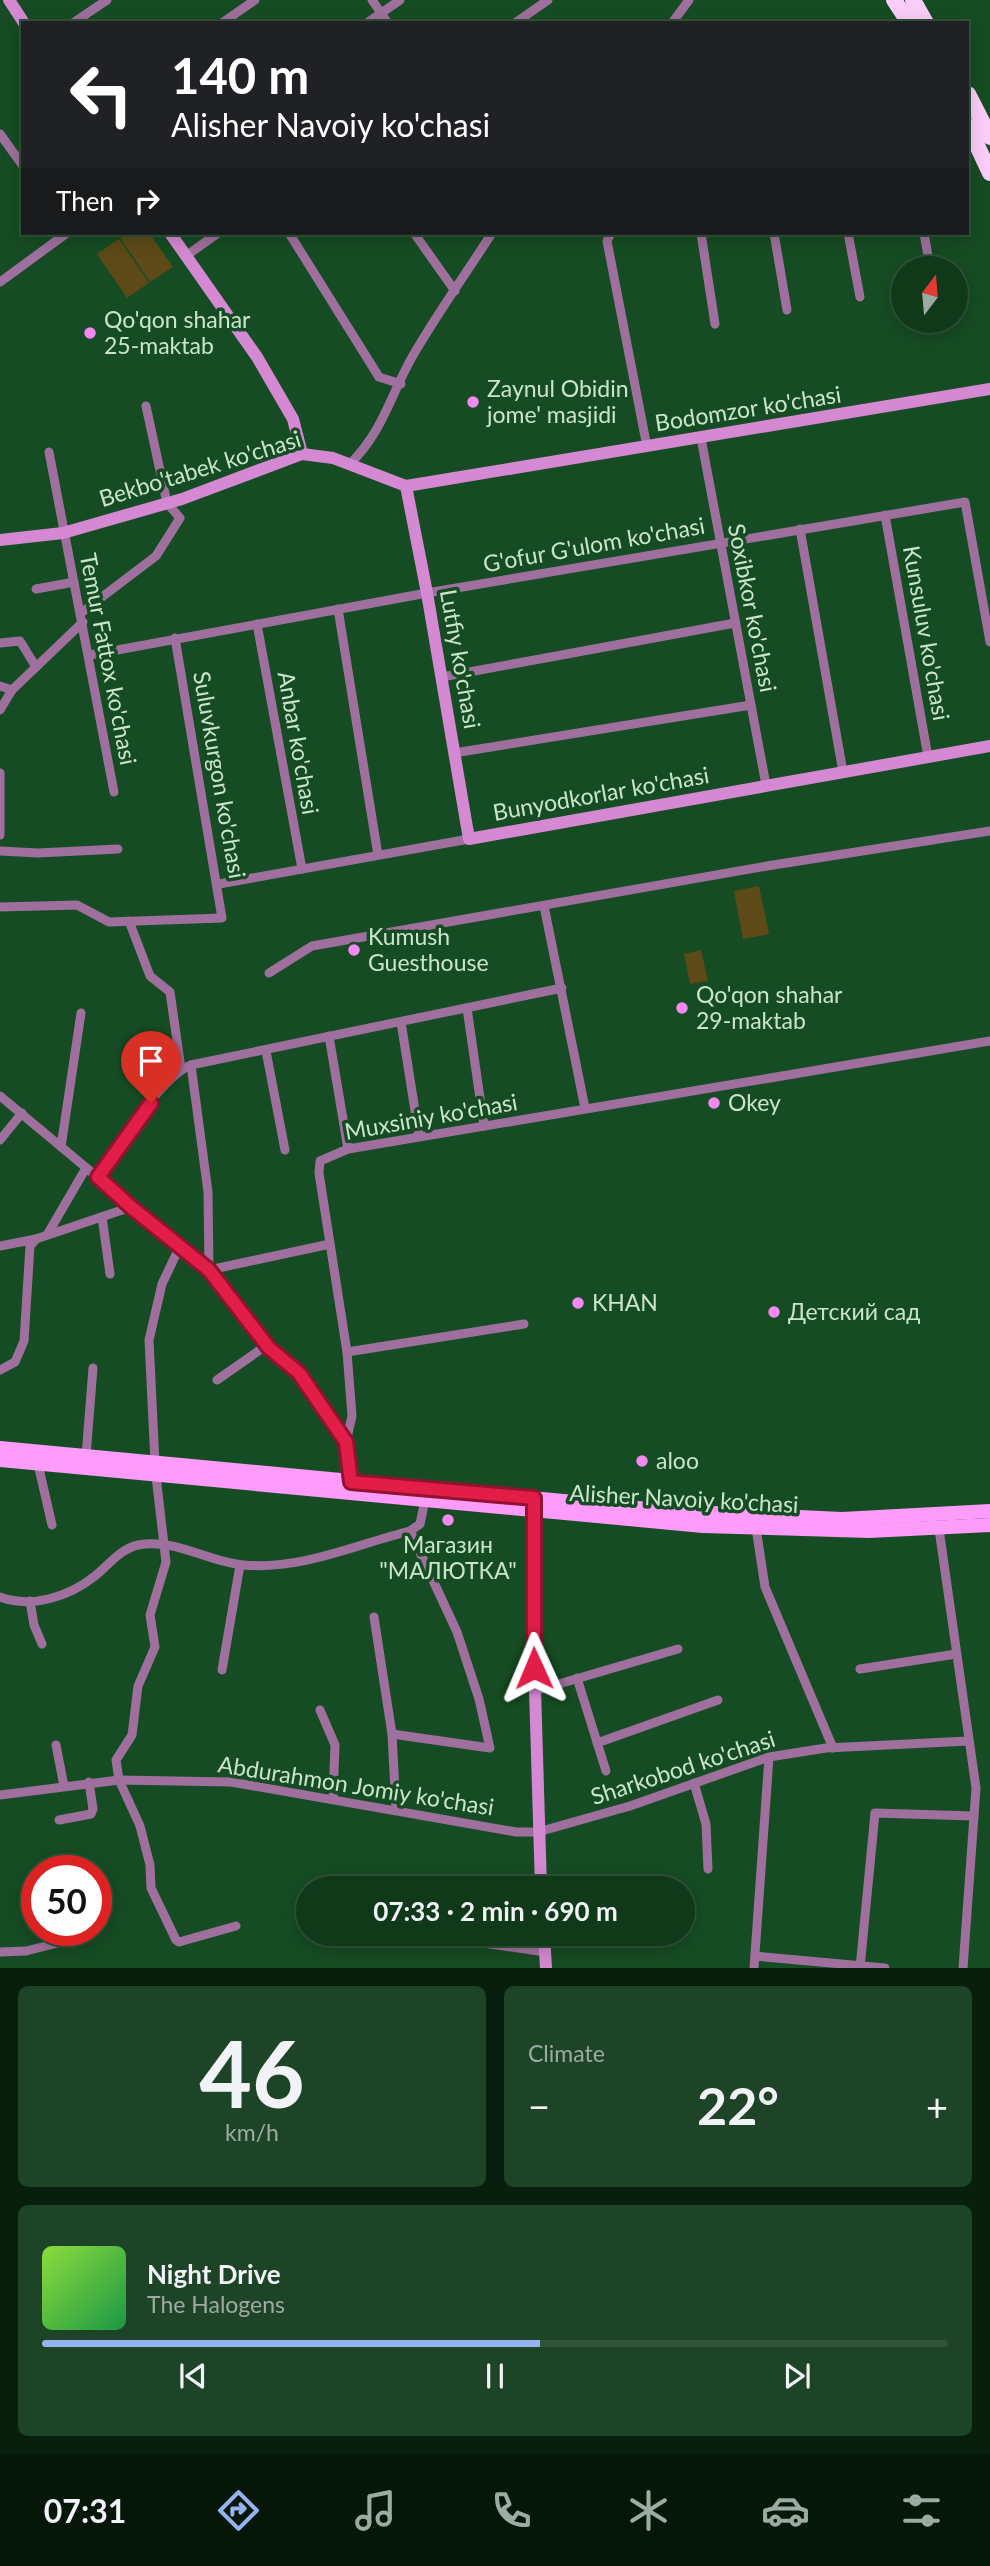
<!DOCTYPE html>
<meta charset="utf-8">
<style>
body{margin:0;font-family:Lato,sans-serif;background:#1e4427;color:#f1f3f6;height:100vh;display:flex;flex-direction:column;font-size:26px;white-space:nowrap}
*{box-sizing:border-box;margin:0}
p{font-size:23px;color:#9caca2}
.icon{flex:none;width:38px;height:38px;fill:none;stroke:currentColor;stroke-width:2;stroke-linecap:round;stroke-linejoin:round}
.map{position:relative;height:1968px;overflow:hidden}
.details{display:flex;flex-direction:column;gap:18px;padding:18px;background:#091f0e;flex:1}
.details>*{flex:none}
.top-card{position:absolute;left:21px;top:21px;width:948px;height:214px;border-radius:0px;box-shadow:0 4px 18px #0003,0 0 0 2px #305339;background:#202124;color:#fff;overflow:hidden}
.needle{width:46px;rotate:16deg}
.buttons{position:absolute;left:891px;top:256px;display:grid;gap:14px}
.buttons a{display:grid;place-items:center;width:77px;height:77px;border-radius:50%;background:#10391a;box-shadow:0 4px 18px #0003,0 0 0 2px #305339;font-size:35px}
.speed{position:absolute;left:21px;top:1855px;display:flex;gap:14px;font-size:35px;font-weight:700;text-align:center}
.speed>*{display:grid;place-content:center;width:91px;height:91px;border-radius:50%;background:#10391a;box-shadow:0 4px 18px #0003,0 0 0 2px #305339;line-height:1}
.speed .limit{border:10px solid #d22;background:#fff;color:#111}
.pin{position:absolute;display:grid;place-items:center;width:60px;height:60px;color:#fff;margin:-72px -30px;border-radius:50% 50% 50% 0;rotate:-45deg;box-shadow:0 0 7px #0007}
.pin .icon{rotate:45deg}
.me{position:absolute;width:77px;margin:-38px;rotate:359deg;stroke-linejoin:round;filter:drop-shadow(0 0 5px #0008)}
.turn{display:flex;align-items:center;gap:24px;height:147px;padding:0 35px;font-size:32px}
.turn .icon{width:91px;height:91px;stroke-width:2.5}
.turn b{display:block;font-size:49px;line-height:60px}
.then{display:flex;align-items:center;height:66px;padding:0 35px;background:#0003;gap:14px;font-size:26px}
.big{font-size:52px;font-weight:700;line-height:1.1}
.details .widget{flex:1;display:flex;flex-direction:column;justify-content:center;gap:10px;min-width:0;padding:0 24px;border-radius:10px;background:#1e4427}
.details .dial{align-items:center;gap:0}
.dial b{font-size:91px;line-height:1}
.song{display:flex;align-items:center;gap:21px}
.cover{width:84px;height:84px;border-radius:10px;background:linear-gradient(135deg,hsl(90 70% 55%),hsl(140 70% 35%))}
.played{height:7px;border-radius:4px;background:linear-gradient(90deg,#95b2f1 55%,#305339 55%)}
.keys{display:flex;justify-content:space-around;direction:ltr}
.heat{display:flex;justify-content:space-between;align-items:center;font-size:38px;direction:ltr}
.details .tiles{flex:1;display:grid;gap:18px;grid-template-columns:1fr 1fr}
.widget:last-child{grid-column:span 2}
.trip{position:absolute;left:296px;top:1876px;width:399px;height:70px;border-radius:35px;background:#10391a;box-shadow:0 4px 18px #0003,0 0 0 2px #305339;font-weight:700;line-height:70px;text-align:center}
.menu{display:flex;height:112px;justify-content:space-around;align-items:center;background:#06170a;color:#9caca2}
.menu .icon{width:49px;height:49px}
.menu .on{color:#95b2f1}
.menu b{font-size:32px;color:#f1f3f6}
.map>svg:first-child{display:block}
.green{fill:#5d4a18}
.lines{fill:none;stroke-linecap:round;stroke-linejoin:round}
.street{stroke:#9f709d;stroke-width:9}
.secondary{stroke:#d489d2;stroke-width:12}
.primary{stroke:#fd9cfa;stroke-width:14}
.highway{stroke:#fbcdf9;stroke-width:16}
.route-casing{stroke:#92132f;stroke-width:18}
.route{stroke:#e11d48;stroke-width:12}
.poi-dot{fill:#f389f1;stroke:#164c23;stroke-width:2.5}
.labels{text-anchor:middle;stroke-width:7;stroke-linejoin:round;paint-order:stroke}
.poi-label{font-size:23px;fill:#cae5cc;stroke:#164c23;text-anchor:start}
.street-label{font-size:23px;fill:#cae5cc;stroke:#164c23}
</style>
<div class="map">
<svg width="990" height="1968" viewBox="0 0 990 1968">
<rect width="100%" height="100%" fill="#164c23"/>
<g class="green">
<polygon points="129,233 149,233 173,267 150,282 120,238"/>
<polygon points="119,239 149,283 127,298 97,254"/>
<polygon points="759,886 769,934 743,939 734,891"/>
<polygon points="701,950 708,981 690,984 684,954"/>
</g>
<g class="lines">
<g class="street">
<polyline points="372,0 388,23"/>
<polyline points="73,23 107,0"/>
<polyline points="222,23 255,0"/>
<polyline points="367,23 400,0"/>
<polyline points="515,23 548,0"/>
<polyline points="672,23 689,0"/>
<polyline points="0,134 23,166"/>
<polyline points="289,233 379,377 401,384"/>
<polyline points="414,233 455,291"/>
<polyline points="611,233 607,241 647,447"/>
<polyline points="701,233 715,324"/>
<polyline points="774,233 787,310"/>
<polyline points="848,233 860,297"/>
<polyline points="924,233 930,268"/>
<polyline points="186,256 218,233"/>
<polyline points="0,282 67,233"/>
<polyline points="701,438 766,785"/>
<polyline points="49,452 114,792"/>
<path d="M350,464c35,-35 41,-72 65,-112 24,-41 52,-80 77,-119"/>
<polyline points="885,515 928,757"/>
<polyline points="800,529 843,772"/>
<polyline points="36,589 74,582"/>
<polyline points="338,609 378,855"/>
<polyline points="81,613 156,556 180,518 167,503 146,406"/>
<polyline points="257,624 302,869"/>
<polyline points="0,643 20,641 36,667"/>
<polyline points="90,655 427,593 965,502 990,642"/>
<polyline points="442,677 735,623"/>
<polyline points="0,686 12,690"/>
<polyline points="0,710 12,690 83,622"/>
<polyline points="454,753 751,705"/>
<polyline points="0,773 0,835"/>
<polyline points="0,851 38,853 118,849"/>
<polyline points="219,884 469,839"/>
<polyline points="544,906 585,1108"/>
<polyline points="0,907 77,905 109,922 222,918 175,638"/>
<polyline points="129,921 150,976 170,992 181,1069"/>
<polyline points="269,973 312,946 767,866 990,831"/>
<polyline points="467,1008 484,1126"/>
<polyline points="401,1022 419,1136"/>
<polyline points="329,1036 348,1149"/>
<polyline points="266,1051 285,1150"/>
<polyline points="191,1065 208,1192 209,1270 330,1244"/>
<polyline points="0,1096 209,1270 269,1348 299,1373 324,1408 346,1442 351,1482"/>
<polyline points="0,1140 22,1113"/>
<polyline points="61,1147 81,1013"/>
<path d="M98,1177c21,-30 62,-100 93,-112l371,-77"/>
<polyline points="102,1217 110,1274"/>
<polyline points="47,1235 86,1168"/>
<polyline points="0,1246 36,1239"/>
<polyline points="347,1352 524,1324"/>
<polyline points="0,1370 15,1362 24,1341 30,1246 36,1239 131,1207"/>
<polyline points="217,1380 267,1345"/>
<polyline points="346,1442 352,1416 347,1352 319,1173 320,1161 348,1149 990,1041"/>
<polyline points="86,1456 93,1368"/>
<polyline points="155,1463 149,1340 162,1284 180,1246"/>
<polyline points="38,1464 52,1525"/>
<polyline points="156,1476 166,1562 150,1615 155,1647 138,1686 132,1735 116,1760 119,1780 140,1826 150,1865 151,1888 176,1940 179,1942 236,1926"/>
<polyline points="756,1528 765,1587 833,1748"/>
<polyline points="939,1529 976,1788 963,1968"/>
<path d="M0,1597c32,12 70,-1 95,-21 14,-11 25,-27 43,-31 37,-7 70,17 105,20 59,5 111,-20 167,-34l10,-7 5,-24"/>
<polyline points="30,1601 34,1625 42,1644"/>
<polyline points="374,1617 392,1734 396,1810"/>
<polyline points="860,1669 956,1654"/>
<polyline points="222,1670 240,1565"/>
<polyline points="577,1678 606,1771"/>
<polyline points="535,1691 678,1649"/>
<polyline points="320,1710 335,1745 333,1799"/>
<polyline points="392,1734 490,1748 479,1699 457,1632 410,1531"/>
<polyline points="597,1743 718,1700"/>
<polyline points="56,1745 64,1786"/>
<polyline points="694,1783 706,1824 708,1869"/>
<polyline points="0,1795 119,1780 231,1782 516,1832 538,1832 630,1806 769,1757 826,1748 968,1741"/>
<polyline points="59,1820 91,1814 93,1809 89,1782"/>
<polyline points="423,1934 545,1952"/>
<polyline points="0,1952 26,1951 93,1934"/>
<polyline points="755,1956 885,1968"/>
<polyline points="754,1968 769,1757"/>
<polyline points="860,1968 875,1813 974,1816"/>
</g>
<g class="secondary">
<polyline points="9,0 24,23"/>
<polyline points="170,233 257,357 293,419 302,454"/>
<polyline points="406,486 427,593 469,839 990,746"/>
<polyline points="0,540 63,533 182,499 302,454 333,458 406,486 990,389"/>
<polyline points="534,1502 533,1622 541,1888"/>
<polyline points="544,1934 546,1968"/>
</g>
<g class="primary">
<polyline points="0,1448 670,1511 842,1519 990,1511"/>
<polyline points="0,1460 703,1526 869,1531 990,1525"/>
</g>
<g class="highway">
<polyline points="894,0 909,23"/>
<polyline points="913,0 926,23"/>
<polyline points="968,94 990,137"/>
<polyline points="968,126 990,173"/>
</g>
</g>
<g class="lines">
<defs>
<polyline id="route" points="151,1103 98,1177 131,1207 209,1270 269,1348 299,1373 346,1442 351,1482 534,1498 534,1668"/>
</defs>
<use href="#route" class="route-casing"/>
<use href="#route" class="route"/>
</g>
<g class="poi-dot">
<circle cx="90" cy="333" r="7"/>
<circle cx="473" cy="402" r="7"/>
<circle cx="354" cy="950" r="7"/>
<circle cx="682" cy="1008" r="7"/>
<circle cx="714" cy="1103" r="7"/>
<circle cx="578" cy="1303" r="7"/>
<circle cx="774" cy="1312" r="7"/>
<circle cx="642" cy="1461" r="7"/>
<circle cx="448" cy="1520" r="7"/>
</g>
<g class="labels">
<g class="poi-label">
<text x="104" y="328">Qo'qon shahar<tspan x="104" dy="26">25-maktab</tspan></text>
<text x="487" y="397">Zaynul Obidin<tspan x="487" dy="26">jome' masjidi</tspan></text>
<text x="368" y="945">Kumush<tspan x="368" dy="26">Guesthouse</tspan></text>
<text x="696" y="1003">Qo'qon shahar<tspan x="696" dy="26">29-maktab</tspan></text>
<text x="728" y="1111">Okey</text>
<text x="592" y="1311">KHAN</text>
<text x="788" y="1320">Детский сад</text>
<text x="656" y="1469">aloo</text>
<text x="448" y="1553" text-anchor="middle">Магазин<tspan x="448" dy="26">"МАЛЮТКА"</tspan></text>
</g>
<g class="street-label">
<text transform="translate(748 409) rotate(-9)" y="8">Bodomzor ko'chasi</text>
<text transform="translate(200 469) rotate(-17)" y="8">Bekbo'tabek ko'chasi</text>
<text transform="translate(594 545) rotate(-10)" y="8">G'ofur G'ulom ko'chasi</text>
<text transform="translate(752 608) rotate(79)" y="8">Soxibkor ko'chasi</text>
<text transform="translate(926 633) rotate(80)" y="8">Kunsuluv ko'chasi</text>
<text transform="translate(108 659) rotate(79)" y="8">Temur Fattox ko'chasi</text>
<text transform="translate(460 659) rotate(80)" y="8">Lutfiy ko'chasi</text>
<text transform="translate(298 743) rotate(80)" y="8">Anbar ko'chasi</text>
<text transform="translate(219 775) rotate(80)" y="8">Suluvkurgon ko'chasi</text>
<text transform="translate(601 794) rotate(-10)" y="8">Bunyodkorlar ko'chasi</text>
<text transform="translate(431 1117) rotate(-10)" y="8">Muxsiniy ko'chasi</text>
<text transform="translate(684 1499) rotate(3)" y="8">Alisher Navoiy ko'chasi</text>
<text transform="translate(683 1768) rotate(-18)" y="8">Sharkobod ko'chasi</text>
<text transform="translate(356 1786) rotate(9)" y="8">Abdurahmon Jomiy ko'chasi</text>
</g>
</g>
</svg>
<div class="buttons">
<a><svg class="needle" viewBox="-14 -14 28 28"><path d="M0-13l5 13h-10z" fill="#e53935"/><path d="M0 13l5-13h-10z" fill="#9caca2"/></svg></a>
</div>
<div class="speed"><div class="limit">50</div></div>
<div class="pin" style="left:151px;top:1103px;background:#d93025"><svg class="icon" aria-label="arrive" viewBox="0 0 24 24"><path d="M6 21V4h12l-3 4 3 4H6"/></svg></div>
<svg class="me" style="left:534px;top:1668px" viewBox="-20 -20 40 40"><path d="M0-17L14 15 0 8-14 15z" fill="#e11d48" stroke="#fff" stroke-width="4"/></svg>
<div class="trip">07:33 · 2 min · 690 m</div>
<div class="top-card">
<div class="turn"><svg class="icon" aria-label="left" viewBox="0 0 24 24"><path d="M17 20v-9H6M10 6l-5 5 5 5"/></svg><div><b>140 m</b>Alisher Navoiy ko'chasi</div></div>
<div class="then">Then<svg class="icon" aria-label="right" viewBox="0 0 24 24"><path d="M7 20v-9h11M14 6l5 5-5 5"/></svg></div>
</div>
</div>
<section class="details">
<div class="tiles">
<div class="widget dial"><b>46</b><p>km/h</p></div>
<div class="widget"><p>Climate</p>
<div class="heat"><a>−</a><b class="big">22°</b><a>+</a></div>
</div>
<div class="widget">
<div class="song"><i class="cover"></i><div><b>Night Drive</b><p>The Halogens</p></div></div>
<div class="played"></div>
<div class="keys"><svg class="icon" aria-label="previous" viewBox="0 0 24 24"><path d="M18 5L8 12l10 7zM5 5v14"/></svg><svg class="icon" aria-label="pause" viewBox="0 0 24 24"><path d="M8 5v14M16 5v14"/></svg><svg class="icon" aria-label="next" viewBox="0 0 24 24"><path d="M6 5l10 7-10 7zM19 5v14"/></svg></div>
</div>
</div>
</section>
<nav class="menu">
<b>07:31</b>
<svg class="icon on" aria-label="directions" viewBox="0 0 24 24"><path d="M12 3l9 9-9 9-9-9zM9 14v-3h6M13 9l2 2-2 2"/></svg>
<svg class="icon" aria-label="music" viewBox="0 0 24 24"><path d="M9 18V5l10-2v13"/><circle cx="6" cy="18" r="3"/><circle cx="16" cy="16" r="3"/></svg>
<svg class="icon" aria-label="phone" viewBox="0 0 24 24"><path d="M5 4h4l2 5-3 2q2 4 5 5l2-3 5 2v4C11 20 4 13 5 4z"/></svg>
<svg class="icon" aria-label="climate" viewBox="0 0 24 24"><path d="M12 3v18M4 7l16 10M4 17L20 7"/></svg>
<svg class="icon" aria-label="car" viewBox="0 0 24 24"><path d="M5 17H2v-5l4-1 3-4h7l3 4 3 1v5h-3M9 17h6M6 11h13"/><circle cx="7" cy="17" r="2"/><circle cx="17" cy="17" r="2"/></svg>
<svg class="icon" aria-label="filters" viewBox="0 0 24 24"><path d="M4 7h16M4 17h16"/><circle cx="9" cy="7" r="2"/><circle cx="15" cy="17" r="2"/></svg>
</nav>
